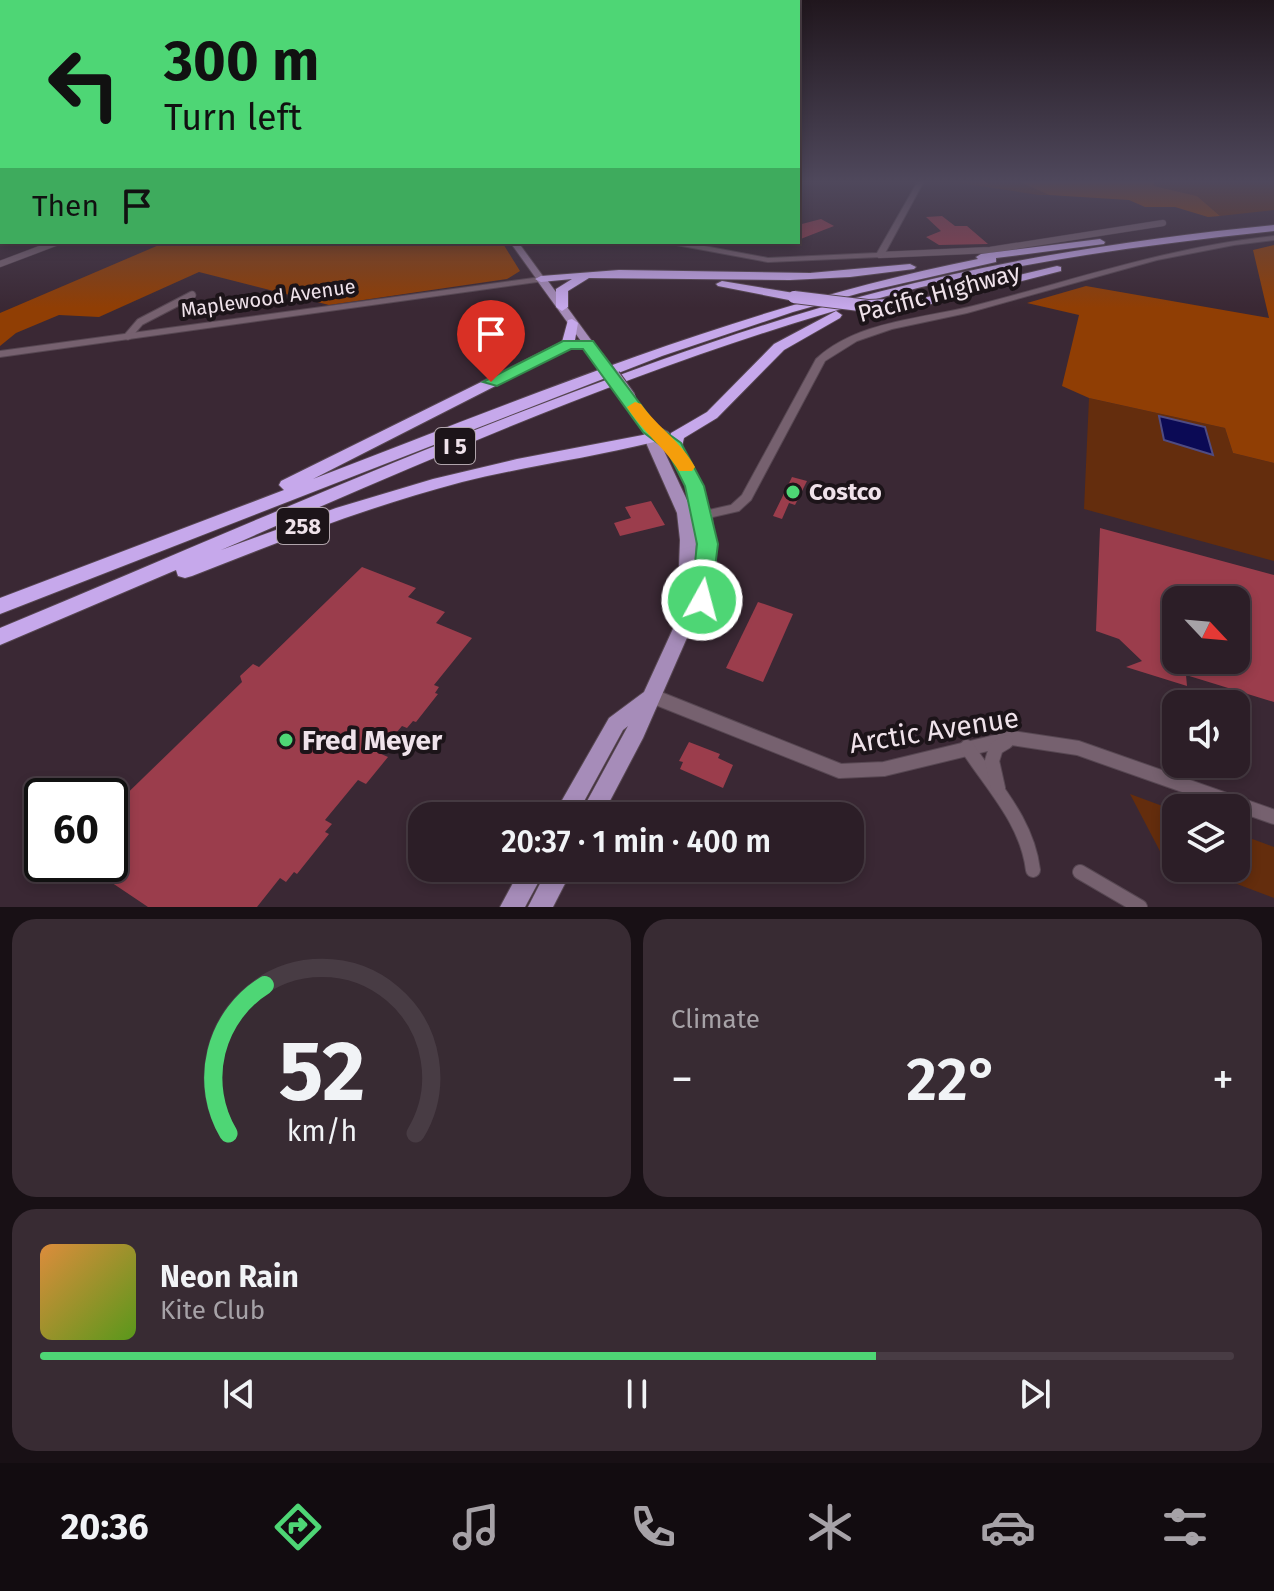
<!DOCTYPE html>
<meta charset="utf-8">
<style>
body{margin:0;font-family:"Fira Sans",sans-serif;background:#382b33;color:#f1f3f6;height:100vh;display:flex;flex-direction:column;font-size:30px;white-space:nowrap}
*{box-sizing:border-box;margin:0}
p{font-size:26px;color:#a6a2a7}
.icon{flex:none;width:44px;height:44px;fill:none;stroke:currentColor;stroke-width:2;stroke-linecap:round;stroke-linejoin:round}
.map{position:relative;height:907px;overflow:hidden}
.drawer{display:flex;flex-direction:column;gap:12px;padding:12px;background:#181015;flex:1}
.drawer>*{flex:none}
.hud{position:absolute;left:0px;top:0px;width:800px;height:244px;box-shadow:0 4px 12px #0003,0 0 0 2px #483c44;background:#4ed675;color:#111;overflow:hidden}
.needle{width:52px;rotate:116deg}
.tools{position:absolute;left:1162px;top:586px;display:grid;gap:16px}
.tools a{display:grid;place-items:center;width:88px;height:88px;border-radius:16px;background:#2c1e27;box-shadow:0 4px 12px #0003,0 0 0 2px #483c44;font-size:40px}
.speed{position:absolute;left:24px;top:778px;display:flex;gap:16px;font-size:40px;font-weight:700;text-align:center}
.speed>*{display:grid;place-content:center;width:104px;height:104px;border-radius:50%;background:#2c1e27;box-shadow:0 4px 12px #0003,0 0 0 2px #483c44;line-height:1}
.speed .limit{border:4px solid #111;border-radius:12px;background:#fff;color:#111}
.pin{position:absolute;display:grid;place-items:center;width:68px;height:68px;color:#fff;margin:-82px -34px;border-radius:50% 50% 50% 0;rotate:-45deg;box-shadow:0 0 8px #0007}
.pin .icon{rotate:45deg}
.me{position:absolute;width:88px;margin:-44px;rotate:7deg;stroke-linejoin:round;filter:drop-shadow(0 0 6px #0008)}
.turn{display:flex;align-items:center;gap:28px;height:168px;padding:0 32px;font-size:36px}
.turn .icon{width:104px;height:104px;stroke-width:2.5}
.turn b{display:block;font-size:56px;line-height:68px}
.then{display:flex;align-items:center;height:76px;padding:0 32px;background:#0003;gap:16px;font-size:30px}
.big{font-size:60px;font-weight:600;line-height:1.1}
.drawer .card{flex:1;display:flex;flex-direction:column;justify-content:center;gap:12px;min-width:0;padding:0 28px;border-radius:24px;background:#382b33}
.drawer .dial{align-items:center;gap:0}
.dial svg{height:208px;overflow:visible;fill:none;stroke:#483c44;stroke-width:7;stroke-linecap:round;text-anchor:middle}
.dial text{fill:#f1f3f6;stroke:none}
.song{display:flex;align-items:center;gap:24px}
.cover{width:96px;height:96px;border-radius:12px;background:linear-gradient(135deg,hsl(30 70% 55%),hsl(90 70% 35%))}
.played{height:8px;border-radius:4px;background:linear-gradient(90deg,#4ed675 70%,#483c44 70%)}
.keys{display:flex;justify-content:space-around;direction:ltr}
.heat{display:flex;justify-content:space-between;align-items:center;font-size:44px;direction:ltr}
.drawer .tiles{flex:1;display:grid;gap:12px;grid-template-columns:1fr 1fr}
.card:last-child{grid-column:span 2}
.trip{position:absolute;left:408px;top:802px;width:456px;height:80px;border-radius:24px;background:#2c1e27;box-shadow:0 4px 12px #0003,0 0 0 2px #483c44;font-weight:600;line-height:80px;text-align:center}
.menu{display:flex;height:128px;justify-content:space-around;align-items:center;background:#120c10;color:#a6a2a7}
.menu .icon{width:56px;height:56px}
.menu .active{color:#4ed675}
.menu b{font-size:36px;color:#f1f3f6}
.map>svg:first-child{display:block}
.green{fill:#642d0d}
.forest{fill:#903e04}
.water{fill:#0b0a55;stroke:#4f4b82;stroke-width:2}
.building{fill:#9b3d4c;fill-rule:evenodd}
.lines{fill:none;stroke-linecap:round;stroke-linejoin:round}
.minor-far2-casing{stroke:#574752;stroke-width:7}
.minor-far1-casing{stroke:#574752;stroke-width:9}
.minor-casing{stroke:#574752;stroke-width:16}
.tertiary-casing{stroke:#574752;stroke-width:2}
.secondary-casing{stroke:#574752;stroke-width:2}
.primary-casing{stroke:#574752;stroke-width:2}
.motorway-casing{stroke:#574752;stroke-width:2}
.minor-far2{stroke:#76616f;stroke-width:6}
.minor-far1{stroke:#76616f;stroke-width:7}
.minor{stroke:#76616f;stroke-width:14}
.tertiary{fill:#76616f;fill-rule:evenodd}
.secondary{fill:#8e7694;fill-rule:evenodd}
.primary{fill:#a68cb9;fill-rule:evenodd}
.motorway{fill:#c6a8eb;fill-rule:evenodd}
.primary-bridge-far1-casing{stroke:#574752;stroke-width:13;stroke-linecap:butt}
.primary-bridge-casing{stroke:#574752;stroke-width:16;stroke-linecap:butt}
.motorway-bridge-casing{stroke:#574752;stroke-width:14;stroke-linecap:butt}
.primary-bridge-far1{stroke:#a68cb9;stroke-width:11}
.primary-bridge{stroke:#a68cb9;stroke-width:14}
.motorway-bridge{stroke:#c6a8eb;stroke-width:12}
.route{fill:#4ed675;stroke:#338b4c;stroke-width:2}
.slow{fill:#f59e0b}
.poi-dot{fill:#4ed675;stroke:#1c1419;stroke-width:3}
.labels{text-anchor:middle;stroke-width:8;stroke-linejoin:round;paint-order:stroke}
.far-street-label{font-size:20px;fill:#efe2ea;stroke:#1c1419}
.shield{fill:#1c1419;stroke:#b0a4ab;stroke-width:2}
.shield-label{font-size:22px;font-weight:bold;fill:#efe2ea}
.street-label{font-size:24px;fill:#efe2ea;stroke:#1c1419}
.poi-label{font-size:24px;font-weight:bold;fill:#efe2ea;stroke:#1c1419;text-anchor:start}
.near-street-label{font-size:28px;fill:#efe2ea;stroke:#1c1419}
.near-poi-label{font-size:28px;font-weight:bold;fill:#efe2ea;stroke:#1c1419;text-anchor:start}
</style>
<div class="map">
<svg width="1274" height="907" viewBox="0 0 1274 907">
<rect width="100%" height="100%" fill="#3a2834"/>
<g class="green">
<polygon points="947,181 1018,181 1049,195 1039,195"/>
<polygon points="1153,181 1274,181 1274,210 1220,216 1197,196 1153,186"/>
<polygon points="1089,398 1225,428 1233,453 1274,463 1274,561 1084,509"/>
<polygon points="1130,794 1176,811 1176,861 1162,855"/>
<polygon points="1236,833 1274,847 1274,898 1195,868 1236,868"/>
</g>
<g class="forest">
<polygon points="1018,181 1153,181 1154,186 1197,196 1220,216 1208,217 1175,207 1145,207 1129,200 1049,195"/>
<polygon points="166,242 502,242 520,271 507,279 329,305 199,272 99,317 59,315 16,333 0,346 0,313"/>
<polygon points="1274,245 1274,463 1233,453 1225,428 1089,398 1062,386 1079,315 1027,303 1086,286 1269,318 1253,250"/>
</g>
<polygon class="water" points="1159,416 1205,427 1213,455 1164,440"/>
<g class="building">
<polygon points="942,216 955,226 967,226 988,244 939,245 926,237 941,231 926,217"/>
<polygon points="821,219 834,226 798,240 798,225"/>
<polygon points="792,477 807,481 795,505 789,503 782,519 773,516"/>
<polygon points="651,501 665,525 620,536 614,523 631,518 625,507"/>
<path d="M1100,528l174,47v127l-88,-27 1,11 -61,-19 16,-6 -23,-22 -23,-8zM1176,600h60v60h-60z"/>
<polygon points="362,567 416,588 408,597 445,612 436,623 472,638 434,685 439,687 435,693 438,694 416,722 413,721 407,728 402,726 379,753 388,757 366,784 358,780 325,820 332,824 325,832 329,834 297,874 294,872 286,882 280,878 257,907 148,907 84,864 110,864 110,810 242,682 240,676 253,664 259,667"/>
<polygon points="758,602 793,614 763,682 726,668"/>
<polygon points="689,742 720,754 718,758 733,765 723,788 680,769 683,762 679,761"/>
</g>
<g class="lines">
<defs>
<g id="minor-far2">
<polyline points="880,255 990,250 1163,223"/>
<polyline points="0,264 58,242"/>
</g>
<polyline id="minor-far1" points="128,336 140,322 192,295"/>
<g id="minor">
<polyline points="652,696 840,771 884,769 1012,738 1078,748 1274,817"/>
<path d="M967,747c26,40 60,74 66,123"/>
<polyline points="998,788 992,761 996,748 1006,742"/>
<polyline points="1080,872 1140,907"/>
</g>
<g id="tertiary">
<polygon points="918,181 924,181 884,255 880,257 768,262 671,244 667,242 683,242 768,258 877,253"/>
<path d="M1274,236v4l-40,5 -77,15 -190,53 -75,16 -35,12 -32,20 -74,139 -12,11 -35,8 -4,-1 -2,-3 2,-3 31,-7 11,-10 74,-136c42,-39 108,-40 161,-54 101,-26 192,-58 297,-69z"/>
<polygon points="541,277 544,277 544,281 0,357 0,351"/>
</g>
<polygon id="secondary" points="510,242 518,242 545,279 544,281 538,281"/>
<g id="primary">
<polygon points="541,276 545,277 602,355 602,359 594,359 536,279"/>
<path d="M629,394l4,1 21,30 14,7 21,27 23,56 4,42 -5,43 -18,24 -50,114 -41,78h-23l49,-90 -5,4 -47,86h-23l56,-98 35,-26 33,-72 3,-80 -3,-27 -30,-68 -5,-17 -19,-30zM658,438c26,33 45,78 41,121 0,12 -3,25 -5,37l2,-56 -3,-27z"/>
<polygon points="521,868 546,868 525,907 500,907"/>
<polygon points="548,868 573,868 553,907 528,907"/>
</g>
<g id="motorway">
<path d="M1274,225v6c-130,14 -260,31 -387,65 -229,62 -449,159 -666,254l115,-42 97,-29 84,-20 131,-25 6,2 2,3 -2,3c-64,16 -128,24 -192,40 -92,24 -181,59 -270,94l-7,2 -7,-2 -2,-6 -176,75v-17c185,-77 368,-158 555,-229 107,-40 216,-80 327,-108 129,-33 260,-53 392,-66z"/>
<path d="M1100,239l5,3 -1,2 -108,14v4l-136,31 -67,19 -131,44 -662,258v-16l284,-108 -5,-5 2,-4 281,-139 6,-22 4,-1 6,4 -3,17 18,1v6l-23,1 -257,131c219,-84 434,-174 665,-220l-2,-2 5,-3z"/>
<polygon points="910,264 916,267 914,269 850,277 790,280 589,278 568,291 568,307 562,311 556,307 556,289 572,279 541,282 535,279 541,276 619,270 810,273"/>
<polygon points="1057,266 1061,267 1061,271 915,308 909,304 911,301"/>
<polygon points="722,281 794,293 800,297 794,301 718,286 716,284"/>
<polygon points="836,311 842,315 840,318 784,350 717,418 684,438 681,450 669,450 667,447 671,433 707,412 774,344"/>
</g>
</defs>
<use href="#minor-far2" class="minor-far2-casing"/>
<use href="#minor-far1" class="minor-far1-casing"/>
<use href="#minor" class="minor-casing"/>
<use href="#tertiary" class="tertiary-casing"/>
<use href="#secondary" class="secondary-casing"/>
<use href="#primary" class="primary-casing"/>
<use href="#motorway" class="motorway-casing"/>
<use href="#minor-far2" class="minor-far2"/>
<use href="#minor-far1" class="minor-far1"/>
<use href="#minor" class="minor"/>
<use href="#tertiary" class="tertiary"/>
<use href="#secondary" class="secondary"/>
<use href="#primary" class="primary"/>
<use href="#motorway" class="motorway"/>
<defs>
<polyline id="primary-bridge-far1" points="598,357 614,378"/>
<polyline id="primary-bridge" points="613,376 629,398"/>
<polyline id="motorway-bridge" points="794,297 868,306 915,304"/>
</defs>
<use href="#primary-bridge-far1" class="primary-bridge-far1-casing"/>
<use href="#primary-bridge" class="primary-bridge-casing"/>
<use href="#motorway-bridge" class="motorway-bridge-casing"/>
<use href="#primary-bridge-far1" class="primary-bridge-far1"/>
<use href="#primary-bridge" class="primary-bridge"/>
<use href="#motorway-bridge" class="motorway-bridge"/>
</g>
<linearGradient id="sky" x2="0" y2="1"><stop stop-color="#20161d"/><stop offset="0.59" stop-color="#4f485c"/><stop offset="1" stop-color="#4f485c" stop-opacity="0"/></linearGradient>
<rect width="1274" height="308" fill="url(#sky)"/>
<polygon class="route" points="563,341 593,341 656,425 681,443 704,486 718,544 710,606 694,606 691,600 697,544 685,486 667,450 643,432 583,349 571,349 497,386 483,382"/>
<path class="slow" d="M635,402l6,2c18,25 39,36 54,63l-3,4h-13c-16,-26 -35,-37 -52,-64z"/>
<g class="poi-dot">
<circle cx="793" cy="492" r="8"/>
<circle cx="286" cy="740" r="8"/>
</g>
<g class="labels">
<g class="far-street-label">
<text transform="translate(268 298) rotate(-8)" y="7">Maplewood Avenue</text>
</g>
<g class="shield">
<rect x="435" y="428" width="40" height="36" rx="6"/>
<rect x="277" y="508" width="52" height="36" rx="6"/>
</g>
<g class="shield-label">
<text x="455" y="454">I 5</text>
<text x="303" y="534">258</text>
</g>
<g class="street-label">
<text transform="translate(939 293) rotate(-15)" y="8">Pacific Highway</text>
</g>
<g class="poi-label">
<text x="809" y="500">Costco</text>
</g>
<g class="near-street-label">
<text transform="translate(934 730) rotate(-9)" y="10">Arctic Avenue</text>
</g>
<g class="near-poi-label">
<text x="302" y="750">Fred Meyer</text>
</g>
</g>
</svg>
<div class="tools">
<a><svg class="needle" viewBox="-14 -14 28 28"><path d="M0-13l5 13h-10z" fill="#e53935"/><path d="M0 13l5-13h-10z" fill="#a6a2a7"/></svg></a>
<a><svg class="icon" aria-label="sound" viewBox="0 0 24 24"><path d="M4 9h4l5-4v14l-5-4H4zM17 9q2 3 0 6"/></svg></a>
<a><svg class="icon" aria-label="layers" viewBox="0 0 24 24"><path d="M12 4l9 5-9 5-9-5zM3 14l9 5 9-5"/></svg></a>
</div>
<div class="speed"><div class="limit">60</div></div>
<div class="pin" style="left:491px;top:382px;background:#d93025"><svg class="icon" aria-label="arrive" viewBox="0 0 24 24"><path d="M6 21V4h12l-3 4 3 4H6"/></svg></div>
<svg class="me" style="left:702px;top:600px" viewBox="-20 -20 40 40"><circle r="17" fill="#4ed675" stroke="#fff" stroke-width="3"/><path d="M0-11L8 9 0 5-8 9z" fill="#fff"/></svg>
<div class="trip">20:37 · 1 min · 400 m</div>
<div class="hud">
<div class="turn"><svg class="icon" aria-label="left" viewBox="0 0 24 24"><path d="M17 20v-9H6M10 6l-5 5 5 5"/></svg><div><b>300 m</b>Turn left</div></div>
<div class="then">Then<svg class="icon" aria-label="arrive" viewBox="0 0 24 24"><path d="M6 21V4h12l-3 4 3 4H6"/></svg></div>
</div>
</div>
<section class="drawer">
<div class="tiles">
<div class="card dial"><svg viewBox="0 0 100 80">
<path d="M14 69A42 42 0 1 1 86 69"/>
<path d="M14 69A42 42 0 0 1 28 12" stroke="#4ed675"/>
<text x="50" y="56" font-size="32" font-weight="700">52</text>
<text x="50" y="72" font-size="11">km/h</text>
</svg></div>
<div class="card"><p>Climate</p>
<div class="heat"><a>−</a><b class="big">22°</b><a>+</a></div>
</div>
<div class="card">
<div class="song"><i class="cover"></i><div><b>Neon Rain</b><p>Kite Club</p></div></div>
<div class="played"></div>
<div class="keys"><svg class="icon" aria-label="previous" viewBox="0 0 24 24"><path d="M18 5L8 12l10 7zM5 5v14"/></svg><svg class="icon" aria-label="pause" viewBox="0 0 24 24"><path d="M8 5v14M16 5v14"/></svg><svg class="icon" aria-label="next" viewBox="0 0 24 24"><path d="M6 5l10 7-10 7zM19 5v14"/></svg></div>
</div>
</div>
</section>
<nav class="menu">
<b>20:36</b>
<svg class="icon active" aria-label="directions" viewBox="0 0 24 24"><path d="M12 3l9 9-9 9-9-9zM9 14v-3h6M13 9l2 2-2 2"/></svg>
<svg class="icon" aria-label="music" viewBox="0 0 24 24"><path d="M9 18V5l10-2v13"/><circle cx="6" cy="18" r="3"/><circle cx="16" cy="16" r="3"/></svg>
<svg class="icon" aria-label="phone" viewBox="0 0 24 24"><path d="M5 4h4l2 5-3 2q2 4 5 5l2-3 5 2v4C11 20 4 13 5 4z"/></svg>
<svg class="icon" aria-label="climate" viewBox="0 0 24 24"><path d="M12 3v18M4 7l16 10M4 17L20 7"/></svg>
<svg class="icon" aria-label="car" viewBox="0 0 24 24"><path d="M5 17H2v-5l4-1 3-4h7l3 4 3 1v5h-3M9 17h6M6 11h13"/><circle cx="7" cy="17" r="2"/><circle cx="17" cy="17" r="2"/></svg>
<svg class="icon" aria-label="filters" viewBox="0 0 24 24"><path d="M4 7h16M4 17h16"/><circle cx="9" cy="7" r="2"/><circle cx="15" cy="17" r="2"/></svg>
</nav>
